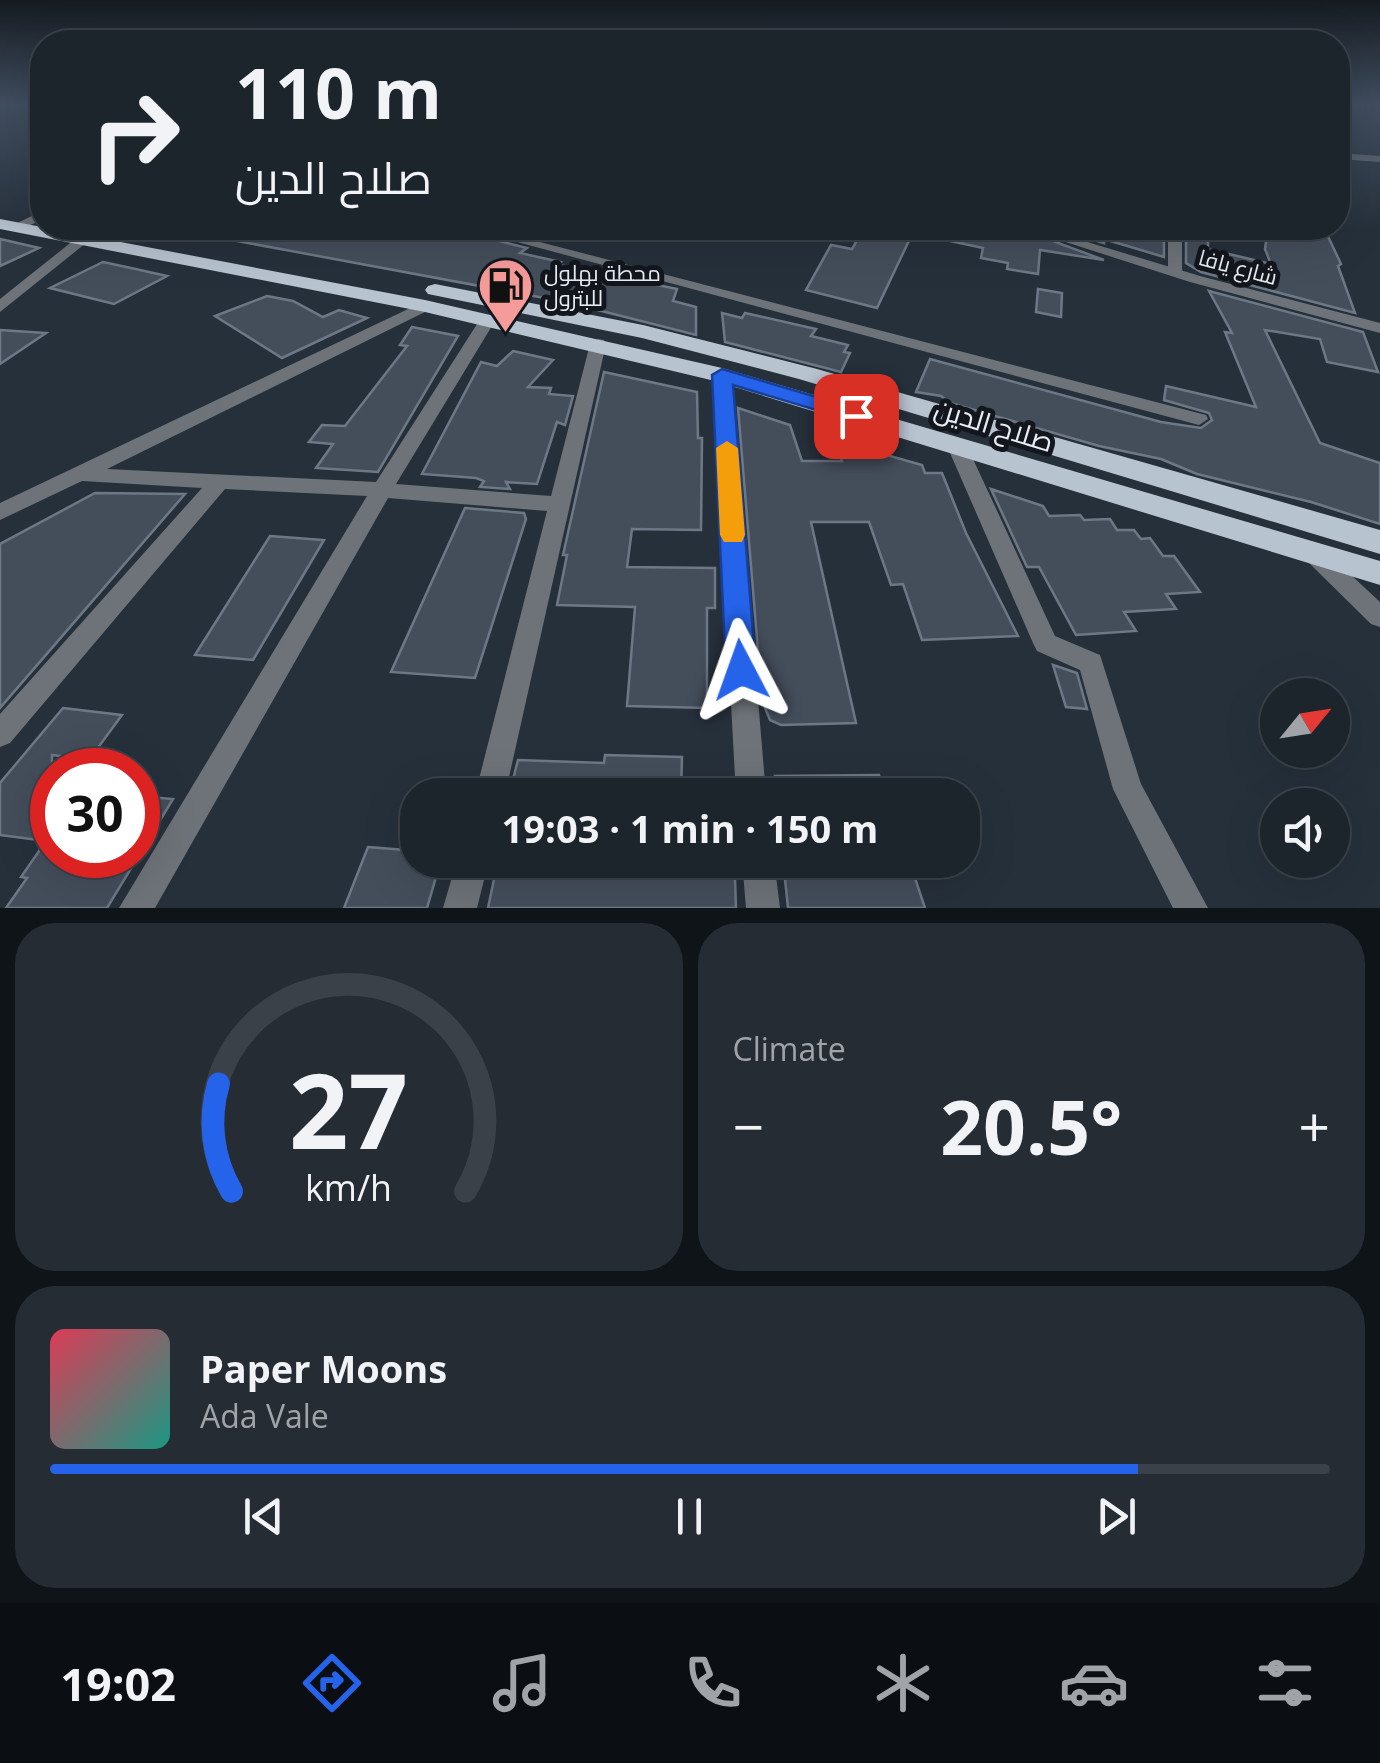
<!DOCTYPE html>
<meta charset="utf-8">
<style>
body{margin:0;font-family:"Open Sans",Cairo,sans-serif;background:#252c34;color:#f1f3f6;height:100vh;display:flex;flex-direction:column;font-size:38px;white-space:nowrap}
*{box-sizing:border-box;margin:0}
p{font-size:32px;color:#a0a4a9}
.icon{flex:none;width:55px;height:55px;fill:none;stroke:currentColor;stroke-width:2;stroke-linecap:round;stroke-linejoin:round}
.map{position:relative;height:908px;overflow:hidden}
.details{display:flex;flex-direction:column;gap:15px;padding:15px;background:#0f1418;flex:1}
.details>*{flex:none}
.top-card{position:absolute;left:30px;top:30px;width:1320px;height:210px;border-radius:40px;box-shadow:0 10px 40px #0002,0 0 0 2px #3a4148;background:#1c242c;color:#f1f3f6;overflow:hidden}
.needle{width:65px;rotate:60deg}
.tools{position:absolute;left:1260px;top:678px;display:grid;gap:20px}
.tools a{display:grid;place-items:center;width:90px;height:90px;border-radius:50%;background:#1c242c;box-shadow:0 10px 40px #0002,0 0 0 2px #3a4148;font-size:50px}
.speed{position:absolute;left:30px;top:748px;display:flex;gap:20px;font-size:50px;font-weight:700;text-align:center}
.speed>*{display:grid;place-content:center;width:130px;height:130px;border-radius:50%;background:#1c242c;box-shadow:0 10px 40px #0002,0 0 0 2px #3a4148;line-height:1}
.speed .limit{border:15px solid #d22;background:#fff;color:#111}
.pin{position:absolute;display:grid;place-items:center;width:85px;height:85px;color:#fff;margin:-42px;border-radius:20px;box-shadow:0 5px 15px #0006}
.me{position:absolute;width:110px;margin:-55px;rotate:356deg;stroke-linejoin:round;filter:drop-shadow(0 0 8px #0008)}
.turn{display:flex;align-items:center;gap:35px;height:210px;padding:0 40px;font-size:45px}
.turn .icon{width:130px;height:130px;stroke-width:2.5}
.turn b{display:block;font-size:70px;line-height:85px}
.big{font-size:75px;font-weight:700;line-height:1.1}
.details .card{flex:1;display:flex;flex-direction:column;justify-content:center;gap:15px;min-width:0;padding:0 35px;border-radius:40px;background:#252c34}
.details .dial{align-items:center;gap:0}
.dial svg{height:260px;overflow:visible;fill:none;stroke:#3a4148;stroke-width:7;stroke-linecap:round;text-anchor:middle}
.dial text{fill:#f1f3f6;stroke:none}
.song{display:flex;align-items:center;gap:30px}
.cover{width:120px;height:120px;border-radius:15px;background:linear-gradient(135deg,hsl(350 70% 55%),hsl(170 70% 35%))}
.played{height:10px;border-radius:5px;background:linear-gradient(90deg,#2563eb 85%,#3a4148 85%)}
.keys{display:flex;justify-content:space-around;direction:ltr}
.heat{display:flex;justify-content:space-between;align-items:center;font-size:55px;direction:ltr}
.details .tiles{flex:1;display:grid;gap:15px;grid-template-columns:1fr 1fr}
.card:last-child{grid-column:span 2}
.trip{position:absolute;left:400px;top:778px;width:580px;height:100px;border-radius:40px;background:#1c242c;box-shadow:0 10px 40px #0002,0 0 0 2px #3a4148;font-weight:700;line-height:100px;text-align:center}
.dock{display:flex;height:160px;justify-content:space-around;align-items:center;background:#0b0e12;color:#a0a4a9}
.dock .icon{width:70px;height:70px}
.dock .active{color:#2563eb}
.dock b{font-size:45px;color:#f1f3f6}
.map>svg:first-child{display:block}
.building{fill:#444e5b;stroke:#6d7886;stroke-width:2.5}
.lines{fill:none;stroke-linecap:round;stroke-linejoin:round}
.minor{fill:#6d7379;fill-rule:evenodd}
.tertiary{fill:#6d7379;fill-rule:evenodd}
.trunk{fill:#b8c3d0;fill-rule:evenodd}
.route{fill:#2563eb;stroke:#184099;stroke-width:2.5}
.slow{fill:#f59e0b}
.labels{text-anchor:middle;stroke-width:10;stroke-linejoin:round;paint-order:stroke}
.far-street-label{font-size:22px;fill:#e7edf5;stroke:#13171d}
.far-poi-label{font-size:22px;fill:#e7edf5;stroke:#13171d;text-anchor:start}
.street-label{font-size:28px;fill:#e7edf5;stroke:#13171d}
</style>
<div class="map">
<svg width="1380" height="908" viewBox="0 0 1380 908">
<rect width="100%" height="100%" fill="#26303b"/>
<g class="building">
<polygon points="221,228 389,228 467,240 475,235 527,248 520,253 561,262 559,265 677,289 673,301 696,307 696,335 566,302 221,238"/>
<polygon points="864,228 915,228 877,308 806,290 831,245 852,249"/>
<polygon points="928,228 1018,228 1104,260 1040,250 1038,274 1007,269 1008,263 981,258 983,248 927,236"/>
<polygon points="1052,228 1164,228 1164,257 1104,239 1104,243"/>
<polygon points="1268,228 1325,230 1341,264 1338,266 1355,313 1201,272 1186,263 1186,237 1208,241 1208,249 1271,264 1265,249"/>
<polygon points="0,239 39,248 0,266"/>
<polygon points="103,262 131,268 167,276 114,304 50,288"/>
<polygon points="1038,289 1062,293 1061,317 1036,312"/>
<polygon points="1209,291 1363,332 1378,372 1327,362 1320,339 1265,330 1320,443 1380,463 1380,524 1311,502 1197,474 1161,459 1099,446 950,403 941,396 916,392 930,359 1161,422 1201,428 1212,420 1209,413 1164,400 1166,386 1256,407 1225,332 1232,333"/>
<polygon points="267,296 293,301 323,317 339,310 367,318 282,358 215,316"/>
<polygon points="722,313 742,318 745,313 816,329 811,336 848,345 844,352 850,353 841,372 725,342"/>
<polygon points="412,327 458,336 378,472 316,468 333,444 309,442 322,425 345,426 407,346 400,345"/>
<polygon points="0,330 46,333 0,364"/>
<polygon points="513,351 553,360 528,387 551,388 549,394 573,396 565,425 557,422 537,484 506,482 510,489 480,487 484,481 476,478 422,474 481,362 497,366"/>
<polygon points="604,372 697,392 698,438 702,438 701,530 632,529 627,567 715,568 715,608 707,608 707,708 627,706 635,607 557,605 567,555 563,555"/>
<polygon points="738,408 790,425 802,461 842,461 837,441 860,441 862,448 922,465 925,473 942,473 966,533 1018,636 922,640 903,584 891,585 869,522 811,522 856,723 781,725 770,720 765,708 758,651"/>
<polygon points="991,489 1043,506 1049,516 1080,515 1084,520 1110,519 1117,530 1134,530 1141,539 1150,538 1163,556 1174,556 1200,592 1166,594 1176,609 1124,612 1136,631 1076,635 1039,567 1027,567"/>
<polygon points="95,493 185,494 0,708 0,544"/>
<polygon points="465,508 524,513 526,519 475,678 391,672"/>
<polygon points="270,536 324,540 253,660 195,655"/>
<polygon points="1053,665 1077,673 1087,709 1066,707"/>
<polygon points="63,708 122,715 89,760 52,755 52,855 138,855 138,796 173,799 107,908 6,908 27,878 21,877 46,841 0,835 0,783"/>
<polygon points="605,755 682,757 681,795 509,795 518,760 604,763"/>
<polygon points="879,775 886,795 777,795 775,776"/>
<polygon points="368,847 418,851 418,860 441,860 427,908 344,908"/>
<polygon points="498,860 710,860 710,877 735,878 736,908 488,908"/>
<polygon points="783,860 909,860 925,908 788,908"/>
</g>
<g class="lines">
<g class="minor">
<polygon points="1338,153 1380,156 1380,162 1338,159"/>
<polygon points="42,211 42,220 16,231 9,227"/>
<polygon points="465,228 486,228 1206,415 1208,419 1199,425"/>
<polygon points="1168,228 1182,228 1182,273 1175,277 1168,273"/>
<polygon points="79,236 91,239 0,312 0,299"/>
<polygon points="425,301 433,306 431,309 107,469 376,482 479,321 487,316 495,321 396,484 551,496 590,344 598,339 604,340 606,344 505,795 475,795 547,511 388,498 155,908 119,908 367,496 225,489 10,743 0,747 0,714 202,488 82,481 0,520 0,503"/>
<polygon points="722,370 731,375 766,795 736,795 713,375"/>
<polygon points="957,440 967,446 1055,636 1100,655 1141,784 1208,908 1173,908 1113,789 1080,670 1037,651 1033,643 947,446"/>
<polygon points="1313,544 1321,547 1380,602 1380,627 1371,624 1305,559 1302,553 1305,547"/>
<polygon points="457,860 489,860 477,908 443,908"/>
<polygon points="742,860 774,860 780,908 746,908"/>
</g>
<polygon class="tertiary" points="1022,228 1041,228 1200,276 1380,323 1380,333 1190,282"/>
<g class="trunk">
<polygon points="0,219 425,300 722,368 1380,561 1380,585 715,381 425,312 0,229"/>
<polygon points="435,284 643,325 817,369 1380,530 1380,554 799,379 642,338 428,294 425,290 428,286"/>
</g>
</g>
<linearGradient id="sky" x2="0" y2="1"><stop stop-color="#151a20"/><stop offset="0.45" stop-color="#414e60"/><stop offset="1" stop-color="#414e60" stop-opacity="0"/></linearGradient>
<rect width="1380" height="232" fill="url(#sky)"/>
<polygon class="route" points="722,369 864,411 867,416 856,422 733,385 756,670 752,679 741,682 731,679 726,670 712,375"/>
<polygon class="slow" points="727,441 738,448 745,535 742,542 724,542 720,535 716,448"/>
<defs>
<symbol id="fuel-pin" viewBox="-11 -11 22 30"><path d="M0 17L-7.5 6A9.5 9.5 0 1 1 7.5 6Z" fill="#f59b9a" stroke="#13171d"/><path d="M-5.5-6h7V0h2V4h1.3V-2.5L3-4.5l.8-.8L6-3V5H2.5V1h-1V6h-7ZM-4.2-4.7v3.2H.2V-4.7Z" fill="#111"/></symbol>
</defs>
<g fill-rule="evenodd">
<use href="#fuel-pin" x="474" y="254" width="63" height="86"/>
</g>
<g class="labels">
<g class="far-street-label">
<text transform="translate(1238 267) rotate(15)" y="8">شارع يافا</text>
</g>
<g class="far-poi-label">
<text x="544" y="281">محطة بهلول<tspan x="544" dy="25">للبترول</tspan></text>
</g>
<g class="street-label">
<text transform="translate(994 425) rotate(17)" y="10">صلاح الدين</text>
</g>
</g>
</svg>
<div class="tools">
<a><svg class="needle" viewBox="-14 -14 28 28"><path d="M0-13l5 13h-10z" fill="#e53935"/><path d="M0 13l5-13h-10z" fill="#a0a4a9"/></svg></a>
<a><svg class="icon" aria-label="sound" viewBox="0 0 24 24"><path d="M4 9h4l5-4v14l-5-4H4zM17 9q2 3 0 6"/></svg></a>
</div>
<div class="speed"><div class="limit">30</div></div>
<div class="pin" style="left:856px;top:416px;background:#d93025"><svg class="icon" aria-label="arrive" viewBox="0 0 24 24"><path d="M6 21V4h12l-3 4 3 4H6"/></svg></div>
<svg class="me" style="left:741px;top:670px" viewBox="-20 -20 40 40"><path d="M0-17L14 15 0 8-14 15z" fill="#2563eb" stroke="#fff" stroke-width="4"/></svg>
<div class="trip">19:03 · 1 min · 150 m</div>
<div class="top-card">
<div class="turn"><svg class="icon" aria-label="right" viewBox="0 0 24 24"><path d="M7 20v-9h11M14 6l5 5-5 5"/></svg><div><b>110 m</b>صلاح الدين</div></div>
</div>
</div>
<section class="details">
<div class="tiles">
<div class="card dial"><svg viewBox="0 0 100 80">
<path d="M14 69A42 42 0 1 1 86 69"/>
<path d="M14 69A42 42 0 0 1 10 36" stroke="#2563eb"/>
<text x="50" y="56" font-size="32" font-weight="700">27</text>
<text x="50" y="72" font-size="11">km/h</text>
</svg></div>
<div class="card"><p>Climate</p>
<div class="heat"><a>−</a><b class="big">20.5°</b><a>+</a></div>
</div>
<div class="card">
<div class="song"><i class="cover"></i><div><b>Paper Moons</b><p>Ada Vale</p></div></div>
<div class="played"></div>
<div class="keys"><svg class="icon" aria-label="previous" viewBox="0 0 24 24"><path d="M18 5L8 12l10 7zM5 5v14"/></svg><svg class="icon" aria-label="pause" viewBox="0 0 24 24"><path d="M8 5v14M16 5v14"/></svg><svg class="icon" aria-label="next" viewBox="0 0 24 24"><path d="M6 5l10 7-10 7zM19 5v14"/></svg></div>
</div>
</div>
</section>
<nav class="dock">
<b>19:02</b>
<svg class="icon active" aria-label="directions" viewBox="0 0 24 24"><path d="M12 3l9 9-9 9-9-9zM9 14v-3h6M13 9l2 2-2 2"/></svg>
<svg class="icon" aria-label="music" viewBox="0 0 24 24"><path d="M9 18V5l10-2v13"/><circle cx="6" cy="18" r="3"/><circle cx="16" cy="16" r="3"/></svg>
<svg class="icon" aria-label="phone" viewBox="0 0 24 24"><path d="M5 4h4l2 5-3 2q2 4 5 5l2-3 5 2v4C11 20 4 13 5 4z"/></svg>
<svg class="icon" aria-label="climate" viewBox="0 0 24 24"><path d="M12 3v18M4 7l16 10M4 17L20 7"/></svg>
<svg class="icon" aria-label="car" viewBox="0 0 24 24"><path d="M5 17H2v-5l4-1 3-4h7l3 4 3 1v5h-3M9 17h6M6 11h13"/><circle cx="7" cy="17" r="2"/><circle cx="17" cy="17" r="2"/></svg>
<svg class="icon" aria-label="filters" viewBox="0 0 24 24"><path d="M4 7h16M4 17h16"/><circle cx="9" cy="7" r="2"/><circle cx="15" cy="17" r="2"/></svg>
</nav>
